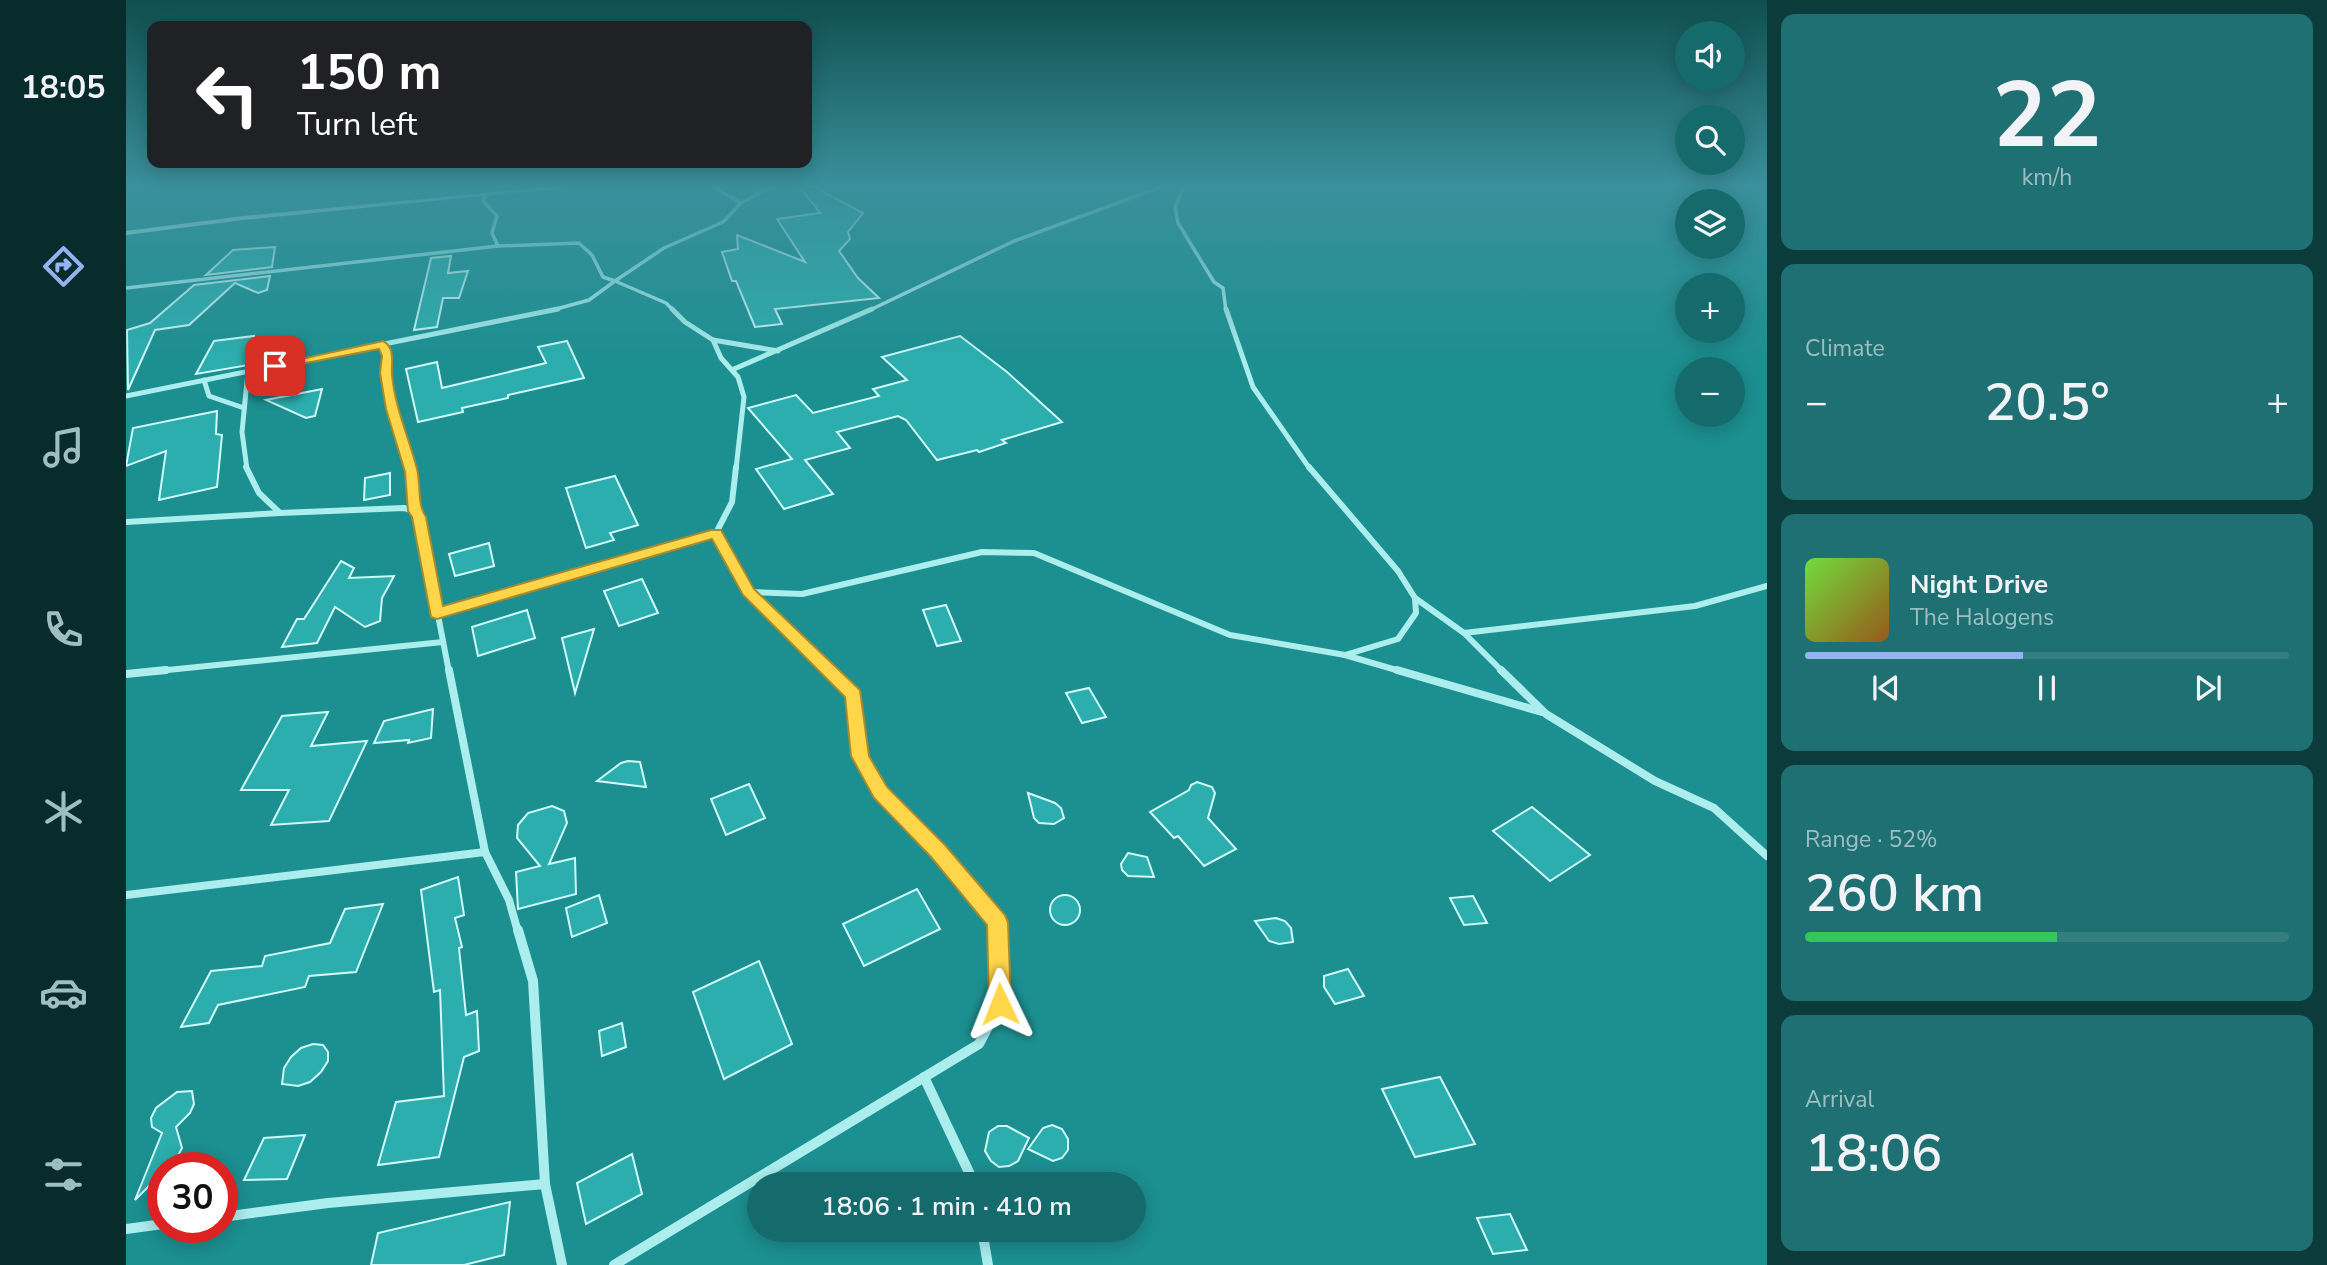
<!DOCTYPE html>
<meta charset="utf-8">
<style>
body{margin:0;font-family:"Nunito Sans",sans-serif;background:#1e7072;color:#f1f3f6;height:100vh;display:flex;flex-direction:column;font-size:26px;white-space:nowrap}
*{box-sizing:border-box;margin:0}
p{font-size:23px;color:#9dbfc2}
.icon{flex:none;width:38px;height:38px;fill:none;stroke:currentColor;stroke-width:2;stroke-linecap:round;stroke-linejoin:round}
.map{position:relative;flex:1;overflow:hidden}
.details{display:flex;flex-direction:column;gap:14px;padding:14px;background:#0c3b3b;width:560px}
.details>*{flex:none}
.guide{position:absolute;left:21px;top:21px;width:665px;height:147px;border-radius:14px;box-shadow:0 4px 18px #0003;background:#202124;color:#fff;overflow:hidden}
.tools{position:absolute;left:1549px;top:21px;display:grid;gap:14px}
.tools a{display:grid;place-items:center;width:70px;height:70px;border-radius:50%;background:#156b6c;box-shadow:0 4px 18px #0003;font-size:35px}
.speed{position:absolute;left:21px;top:1152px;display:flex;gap:14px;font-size:35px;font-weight:700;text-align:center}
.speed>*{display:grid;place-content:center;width:91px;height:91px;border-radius:50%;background:#156b6c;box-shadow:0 4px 18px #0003;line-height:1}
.speed .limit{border:10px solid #d22;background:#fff;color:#111}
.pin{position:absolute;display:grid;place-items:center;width:60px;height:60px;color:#fff;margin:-30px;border-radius:14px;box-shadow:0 4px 10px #0006}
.me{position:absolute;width:77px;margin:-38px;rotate:358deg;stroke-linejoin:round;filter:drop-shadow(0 0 5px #0008)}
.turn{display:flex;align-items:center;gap:24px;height:147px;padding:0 35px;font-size:32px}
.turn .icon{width:91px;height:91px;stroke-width:2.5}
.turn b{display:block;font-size:49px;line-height:60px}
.big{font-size:52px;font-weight:600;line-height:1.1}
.details .tile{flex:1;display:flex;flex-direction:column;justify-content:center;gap:10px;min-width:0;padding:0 24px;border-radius:14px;background:#1e7072}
.details .dial{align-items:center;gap:0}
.dial b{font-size:91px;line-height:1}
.song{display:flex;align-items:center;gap:21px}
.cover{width:84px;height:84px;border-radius:10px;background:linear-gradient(135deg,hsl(100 70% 55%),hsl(30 70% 35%))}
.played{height:7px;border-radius:4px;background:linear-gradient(90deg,#95b2f1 45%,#347e7f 45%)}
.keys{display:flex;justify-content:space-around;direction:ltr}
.heat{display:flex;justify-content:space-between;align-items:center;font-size:38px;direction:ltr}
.charge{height:10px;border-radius:5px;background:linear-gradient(90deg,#34c759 52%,#347e7f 0)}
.trip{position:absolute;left:621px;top:1172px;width:399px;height:70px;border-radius:35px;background:#156b6c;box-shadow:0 4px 18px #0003;font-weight:600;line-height:70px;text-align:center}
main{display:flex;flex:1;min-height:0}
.dock{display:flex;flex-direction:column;width:126px;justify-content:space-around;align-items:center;background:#082b2b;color:#9dbfc2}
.dock .icon{width:49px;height:49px}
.dock .current{color:#95b2f1}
.dock b{font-size:32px;color:#f1f3f6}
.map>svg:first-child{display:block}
.building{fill:#2caeae;stroke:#d2fafa;stroke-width:2}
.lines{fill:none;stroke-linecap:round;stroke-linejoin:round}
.street-far4{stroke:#aceeee;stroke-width:3.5}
.street-far3{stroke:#aceeee;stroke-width:5}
.street-far2{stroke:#aceeee;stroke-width:6}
.street-far1{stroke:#aceeee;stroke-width:8}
.street{stroke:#aceeee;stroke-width:10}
.secondary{fill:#d9fafa;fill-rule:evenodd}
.route{fill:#ffd54a;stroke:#a68a30;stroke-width:2}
</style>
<main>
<nav class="dock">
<b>18:05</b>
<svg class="icon current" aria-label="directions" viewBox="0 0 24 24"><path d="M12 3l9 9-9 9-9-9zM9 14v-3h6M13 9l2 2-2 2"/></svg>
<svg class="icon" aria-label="music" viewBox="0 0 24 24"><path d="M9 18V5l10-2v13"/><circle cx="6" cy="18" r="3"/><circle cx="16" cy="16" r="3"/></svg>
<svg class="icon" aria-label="phone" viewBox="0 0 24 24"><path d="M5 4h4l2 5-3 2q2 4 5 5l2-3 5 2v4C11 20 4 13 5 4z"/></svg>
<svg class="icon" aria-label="climate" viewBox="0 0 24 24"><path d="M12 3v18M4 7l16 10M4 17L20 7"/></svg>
<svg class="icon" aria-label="car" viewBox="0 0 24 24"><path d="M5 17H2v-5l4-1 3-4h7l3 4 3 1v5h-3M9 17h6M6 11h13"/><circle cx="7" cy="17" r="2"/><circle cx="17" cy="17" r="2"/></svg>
<svg class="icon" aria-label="filters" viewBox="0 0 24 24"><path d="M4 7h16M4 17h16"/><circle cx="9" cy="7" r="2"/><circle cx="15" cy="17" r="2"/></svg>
</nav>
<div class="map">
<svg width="1641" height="1265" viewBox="0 0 1641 1265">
<rect width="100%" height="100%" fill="#1c8f90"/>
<g class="building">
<polygon points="674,187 689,187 737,213 722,232 724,239 713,251 732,278 753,298 649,309 656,324 629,327 610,281 606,281 596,252 612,249 611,235 679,262 651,219 694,213"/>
<polygon points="149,247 146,267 80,275 107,250"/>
<polygon points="325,256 322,273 342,271 333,298 317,298 311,327 288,330 305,258"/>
<polygon points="144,276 141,290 132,293 109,283 63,325 29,330 2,390 1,330 24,323 68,285"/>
<polygon points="128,336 123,365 70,374 88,341"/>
<polygon points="834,336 881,372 936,422 876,440 880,443 853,452 851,450 811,460 780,420 772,416 711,432 724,448 679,460 707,494 658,509 630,469 666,459 622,408 670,395 687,413 753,396 747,389 781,380 756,357"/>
<polygon points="441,341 458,378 382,395 382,398 336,408 337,412 292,422 280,369 311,362 316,388 420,363 412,347"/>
<polygon points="196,389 189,416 180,418 140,400"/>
<polygon points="91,411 90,434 96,435 91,487 33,500 40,451 0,466 7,428"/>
<polygon points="264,473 264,495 238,500 239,478"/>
<polygon points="489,476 512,525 484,533 488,540 460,548 440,488"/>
<polygon points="363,543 368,566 329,576 323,554"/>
<polygon points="215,561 228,568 223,578 268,576 256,598 254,621 239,627 209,607 191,643 156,647 171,619 178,619"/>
<polygon points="516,579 532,613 493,626 478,591"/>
<polygon points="820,605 835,641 811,646 797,610"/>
<polygon points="401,610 409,638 352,656 346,627"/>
<polygon points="468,629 449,693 436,638"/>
<polygon points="963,688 980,717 956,723 940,693"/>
<polygon points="307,709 305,738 282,743 283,740 248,743 258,721"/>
<polygon points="202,712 185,746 241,741 203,821 145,825 163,790 115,790 156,716"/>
<polygon points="502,761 514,762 520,787 471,781 495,763"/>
<polygon points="1071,782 1086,787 1089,793 1082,818 1110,849 1078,866 1052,836 1048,838 1024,812 1063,790 1065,785"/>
<polygon points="623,784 639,818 600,835 585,799"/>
<polygon points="902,793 929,803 935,808 938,818 928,824 913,823 908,818"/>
<polygon points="426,806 438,811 441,823 423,864 449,858 450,894 392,909 390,872 414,866 391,838 392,825 402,813"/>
<polygon points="1406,807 1464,855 1424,881 1367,831"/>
<polygon points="1002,853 1021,857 1028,877 1002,876 996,870 995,864"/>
<polygon points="332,877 338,915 329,918 336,947 333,948 340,1015 351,1011 353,1051 338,1057 313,1157 252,1165 270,1102 318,1096 314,990 308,992 295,890"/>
<polygon points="791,889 814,929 738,966 717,924"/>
<circle cx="939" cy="910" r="15"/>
<polygon points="473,895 481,923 446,937 440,908"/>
<polygon points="1347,896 1361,923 1338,925 1324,898"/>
<polygon points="257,904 230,972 183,976 179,987 92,1005 83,1023 55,1027 85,971 136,966 139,956 204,943 219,909"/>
<polygon points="1150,918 1159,921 1165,928 1167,942 1153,944 1143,941 1129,921"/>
<polygon points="633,961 666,1044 598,1079 567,992"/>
<polygon points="1222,969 1238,996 1209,1004 1198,987 1198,976"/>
<polygon points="496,1023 500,1047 476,1056 473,1031"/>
<polygon points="187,1044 197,1045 202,1052 202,1061 195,1072 184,1082 172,1086 156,1084 158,1068 165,1057 175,1048"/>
<polygon points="1314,1077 1349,1144 1289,1157 1256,1089"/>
<polygon points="66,1091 68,1104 64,1113 50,1127 56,1148 52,1156 41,1167 37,1167 37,1172 9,1200 36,1133 26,1127 25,1118 30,1108 51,1092"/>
<polygon points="926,1125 936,1129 942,1139 942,1150 936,1158 927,1161 902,1149 917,1128"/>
<polygon points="872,1126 881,1126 903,1138 892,1161 883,1166 873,1167 865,1161 859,1151 863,1132"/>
<polygon points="179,1135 161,1179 118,1180 138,1138"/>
<polygon points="506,1154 516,1194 460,1224 451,1183"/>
<polygon points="384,1202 378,1255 338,1265 245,1265 252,1233"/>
<polygon points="1384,1214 1401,1250 1367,1254 1351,1218"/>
</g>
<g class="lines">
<g class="street-far4">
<polyline points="1058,187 1049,207 1052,223 1088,282 1097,288 1100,311"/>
<polyline points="359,196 357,201 371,216 366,233 372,246"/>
<polyline points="615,203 644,187"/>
<polyline points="0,288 372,246 453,243 466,255 477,277 489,281 463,300 423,311"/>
<polyline points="548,311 540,303 489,281 538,248 597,222 615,203 587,187"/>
<polyline points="742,311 888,241 1035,187"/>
</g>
<g class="street-far3">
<polyline points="546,309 559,322 587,340 595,358 612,377 618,397 610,469"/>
<polyline points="1100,309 1127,387 1184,469"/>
<polyline points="587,340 652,351"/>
<path d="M257,345c7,18 5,40 8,60 4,22 13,43 20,64"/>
<polyline points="608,369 746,309"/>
<polyline points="78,380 83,396 118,408"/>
<polyline points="0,396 432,309"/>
<polyline points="121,469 116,432 122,371"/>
</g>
<g class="street-far2">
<polyline points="120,467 133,493 154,513 278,508 289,511 293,517 323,672"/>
<polyline points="285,467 289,511"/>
<polyline points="1183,467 1272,571 1289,598 1338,633 1377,672"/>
<polyline points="0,522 154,513"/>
<polyline points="590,533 606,502 610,467"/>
<polyline points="624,592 676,594 856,552 908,553 1104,635 1219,655 1272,639 1290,613 1289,598"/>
<polyline points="311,614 590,533 623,592 704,672"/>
<polyline points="1338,633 1569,606 1641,586"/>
<polyline points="1219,655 1277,672"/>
<polyline points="22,672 317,642"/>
</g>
<g class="street-far1">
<polyline points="323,670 359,852 383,900 392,932"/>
<polyline points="703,670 728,695 734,756 755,792 812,851 871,922 871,932"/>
<polyline points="1271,670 1416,712"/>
<polyline points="1375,670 1420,714 1529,781 1588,808 1641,856"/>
<polyline points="0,674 40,670"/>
<polyline points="0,895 359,852"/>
</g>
<g class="street">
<polyline points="392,930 407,981 419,1184 436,1265"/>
<polyline points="798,1077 849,1185"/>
<polyline points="96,1217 202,1203 419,1184"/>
<polyline points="0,1229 37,1224"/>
<polyline points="856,1230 862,1265"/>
<polyline points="488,1265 853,1044 874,1004 871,930"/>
</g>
<polygon class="secondary" points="420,187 447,187 117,220 0,235 0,231 117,216"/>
</g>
<linearGradient id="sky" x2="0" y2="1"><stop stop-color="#0f4f4f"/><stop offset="0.51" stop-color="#3a909c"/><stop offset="1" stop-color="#3a909c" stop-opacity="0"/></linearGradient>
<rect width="1641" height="364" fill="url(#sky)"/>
<path class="route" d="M257,341c13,7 8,22 9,34 3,33 17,63 25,94 4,16 0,35 9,48l17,89 268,-76h10l33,59 106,101 9,66 18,31 58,58 60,70 3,7 3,82 -3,8 -8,3 -8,-3 -3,-8 -2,-79 -56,-68 -57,-59 -23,-42 -6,-59 -102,-102 -31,-56 -275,80 -6,-2 -19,-100 -4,-6 -3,-39 -19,-63 -6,-36 2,-17 -3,-7 -104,20 -6,-3z"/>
</svg>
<div class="tools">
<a><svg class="icon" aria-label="sound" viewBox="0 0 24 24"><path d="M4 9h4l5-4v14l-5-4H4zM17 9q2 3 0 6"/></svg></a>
<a><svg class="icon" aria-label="search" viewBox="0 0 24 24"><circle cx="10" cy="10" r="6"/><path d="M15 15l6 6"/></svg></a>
<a><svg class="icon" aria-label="layers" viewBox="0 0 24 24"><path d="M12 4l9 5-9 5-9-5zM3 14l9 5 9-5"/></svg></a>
<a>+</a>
<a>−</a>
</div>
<div class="speed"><div class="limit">30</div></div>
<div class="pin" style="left:149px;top:366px;background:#d93025"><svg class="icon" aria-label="arrive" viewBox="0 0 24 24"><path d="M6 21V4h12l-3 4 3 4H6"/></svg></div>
<svg class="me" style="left:874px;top:1004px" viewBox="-20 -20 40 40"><path d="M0-17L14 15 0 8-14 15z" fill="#ffd54a" stroke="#fff" stroke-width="4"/></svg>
<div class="trip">18:06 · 1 min · 410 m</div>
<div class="guide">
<div class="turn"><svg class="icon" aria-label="left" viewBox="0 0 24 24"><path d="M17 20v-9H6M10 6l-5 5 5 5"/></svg><div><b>150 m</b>Turn left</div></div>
</div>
</div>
<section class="details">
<div class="tile dial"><b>22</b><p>km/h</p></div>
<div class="tile"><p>Climate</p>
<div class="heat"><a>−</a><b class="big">20.5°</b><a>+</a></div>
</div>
<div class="tile">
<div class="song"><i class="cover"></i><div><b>Night Drive</b><p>The Halogens</p></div></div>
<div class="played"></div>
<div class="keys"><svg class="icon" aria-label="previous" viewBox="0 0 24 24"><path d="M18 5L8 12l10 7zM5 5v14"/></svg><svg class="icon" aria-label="pause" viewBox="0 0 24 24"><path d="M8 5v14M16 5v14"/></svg><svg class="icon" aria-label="next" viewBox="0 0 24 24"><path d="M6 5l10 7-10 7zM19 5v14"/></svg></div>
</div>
<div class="tile"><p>Range · 52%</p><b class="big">260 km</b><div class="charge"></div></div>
<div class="tile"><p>Arrival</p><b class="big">18:06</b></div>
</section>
</main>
